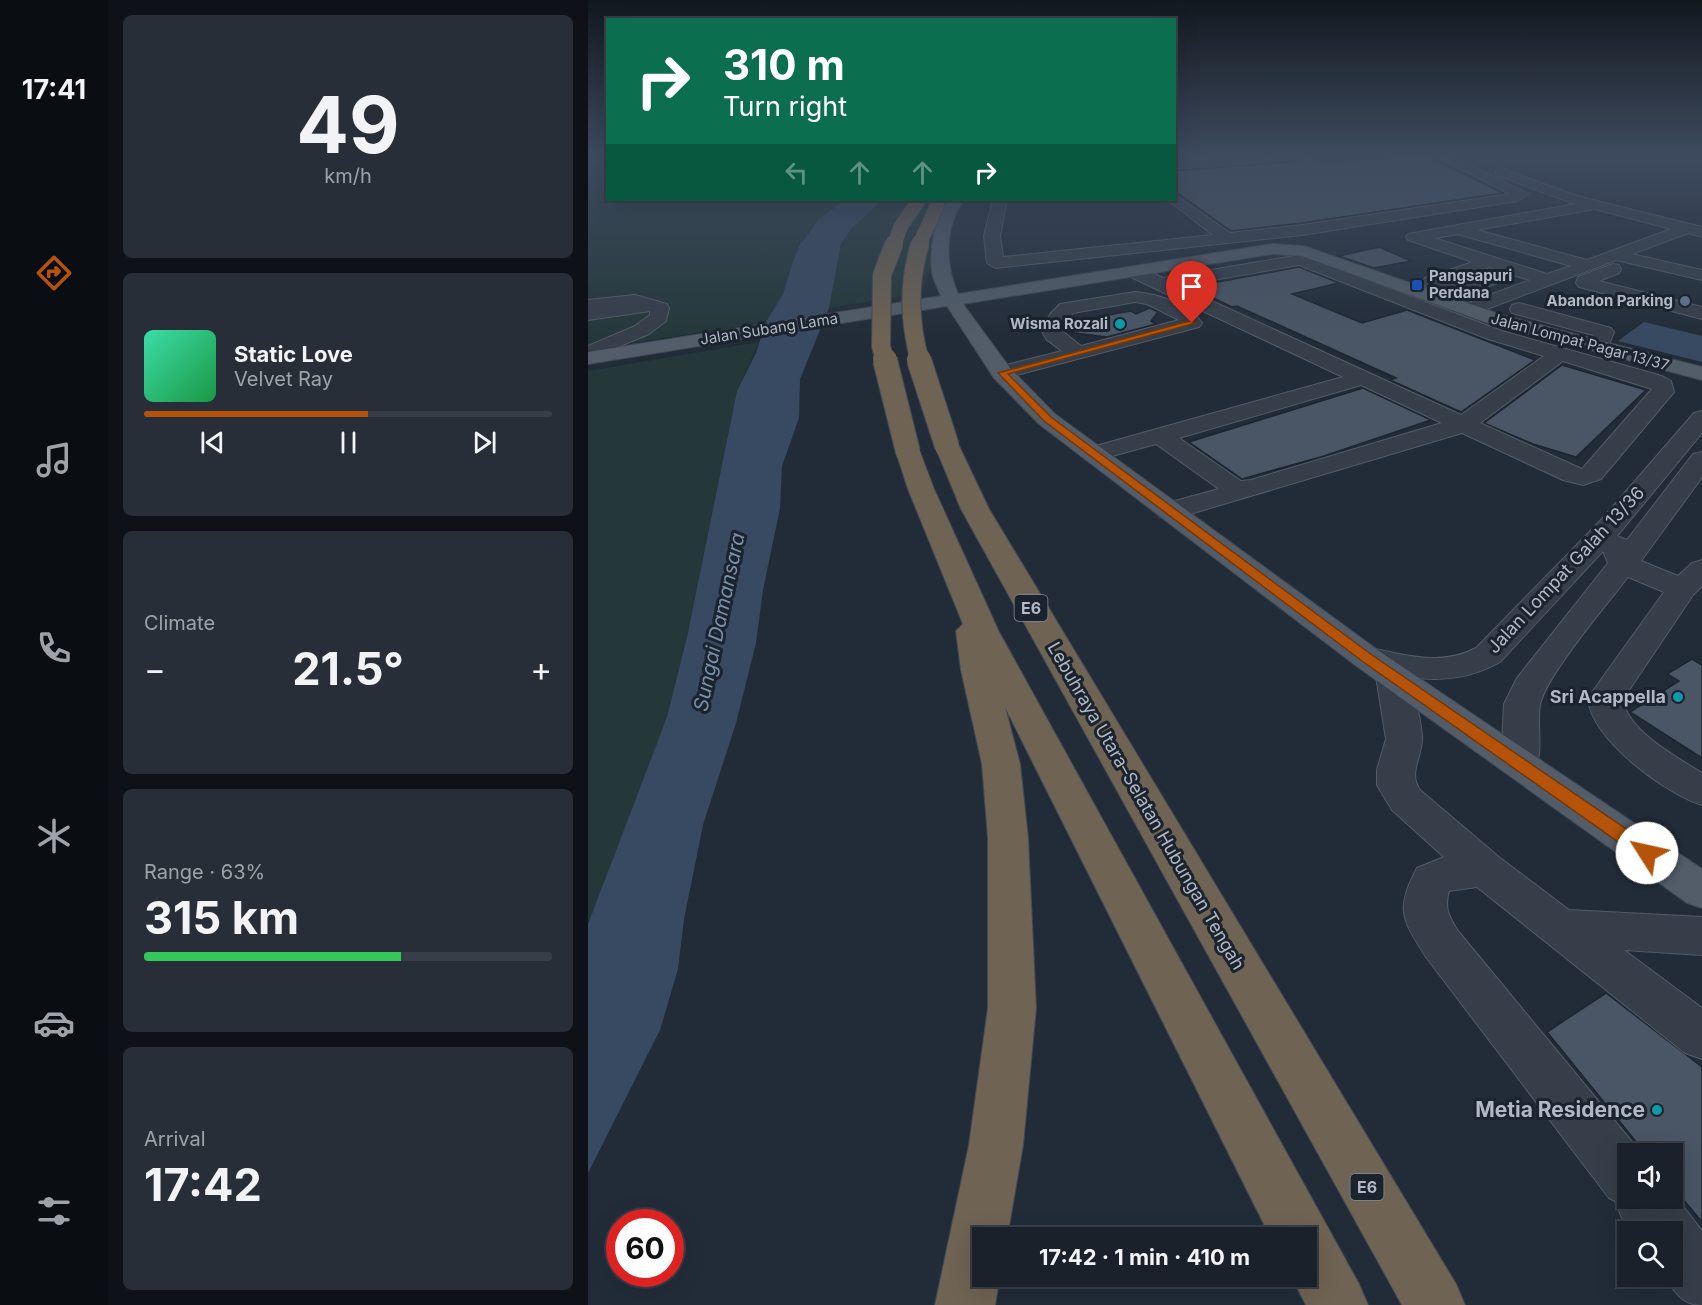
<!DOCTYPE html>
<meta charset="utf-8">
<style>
body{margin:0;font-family:Inter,sans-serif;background:#272e37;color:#f1f3f6;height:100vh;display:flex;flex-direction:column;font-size:22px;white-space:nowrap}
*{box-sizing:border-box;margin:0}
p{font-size:20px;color:#9fa3a9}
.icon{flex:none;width:33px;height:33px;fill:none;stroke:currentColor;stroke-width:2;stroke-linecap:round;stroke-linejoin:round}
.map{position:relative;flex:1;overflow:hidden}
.side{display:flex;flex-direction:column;gap:15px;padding:15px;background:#0e1218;width:480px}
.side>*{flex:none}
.top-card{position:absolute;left:18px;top:18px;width:570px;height:183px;border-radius:0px;box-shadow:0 6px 24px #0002,0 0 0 2px #383e47;background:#0b6e4f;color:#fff;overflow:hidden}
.buttons{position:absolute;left:1029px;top:1143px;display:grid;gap:12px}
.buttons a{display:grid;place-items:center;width:66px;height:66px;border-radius:0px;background:#1a212b;box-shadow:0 6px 24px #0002,0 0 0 2px #383e47;font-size:30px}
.speed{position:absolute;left:18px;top:1209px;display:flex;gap:12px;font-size:30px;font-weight:700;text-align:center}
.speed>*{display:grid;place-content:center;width:78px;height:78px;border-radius:50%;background:#1a212b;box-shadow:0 6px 24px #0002,0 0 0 2px #383e47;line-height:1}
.speed .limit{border:9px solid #d22;background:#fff;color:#111}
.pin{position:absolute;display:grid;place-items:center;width:51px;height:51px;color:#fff;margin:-62px -26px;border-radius:50% 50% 50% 0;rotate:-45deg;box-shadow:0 0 6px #0007}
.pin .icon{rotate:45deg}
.me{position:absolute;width:66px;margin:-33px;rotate:305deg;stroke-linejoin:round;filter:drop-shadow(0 0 4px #0008)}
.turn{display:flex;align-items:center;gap:21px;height:126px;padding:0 18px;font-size:27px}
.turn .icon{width:78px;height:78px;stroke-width:2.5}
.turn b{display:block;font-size:42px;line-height:51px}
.lanes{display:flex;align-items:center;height:57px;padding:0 18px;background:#0003;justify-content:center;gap:30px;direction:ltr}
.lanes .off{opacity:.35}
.big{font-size:45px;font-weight:700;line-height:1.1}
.side .card{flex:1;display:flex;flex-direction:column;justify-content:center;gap:9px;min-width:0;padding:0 21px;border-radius:9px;background:#272e37}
.side .dial{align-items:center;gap:0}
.dial b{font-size:78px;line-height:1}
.song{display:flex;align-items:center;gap:18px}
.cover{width:72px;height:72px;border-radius:9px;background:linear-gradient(135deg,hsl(160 70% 55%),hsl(140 70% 35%))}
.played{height:6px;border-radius:3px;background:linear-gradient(90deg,#b45309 55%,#383e47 55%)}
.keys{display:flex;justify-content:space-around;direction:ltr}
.heat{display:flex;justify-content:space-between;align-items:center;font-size:33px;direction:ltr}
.charge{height:9px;border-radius:4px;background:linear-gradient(90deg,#34c759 63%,#383e47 0)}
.trip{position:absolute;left:384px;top:1227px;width:345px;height:60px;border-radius:0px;background:#1a212b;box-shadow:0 6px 24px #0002,0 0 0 2px #383e47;font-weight:700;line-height:60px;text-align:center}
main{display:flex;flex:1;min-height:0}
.tabs{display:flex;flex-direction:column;width:108px;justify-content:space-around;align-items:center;background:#0a0d11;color:#9fa3a9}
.tabs .icon{width:42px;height:42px}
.tabs .current{color:#b45309}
.tabs b{font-size:27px;color:#f1f3f6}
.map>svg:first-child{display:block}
.green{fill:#24383a}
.water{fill:#384a62}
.building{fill:#4a5665;stroke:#1d2530;stroke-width:1.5}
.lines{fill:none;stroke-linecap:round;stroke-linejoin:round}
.minor-casing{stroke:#535c67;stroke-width:2}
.major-casing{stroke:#3f4752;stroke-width:2}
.highway-casing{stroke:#404954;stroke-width:2}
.minor{fill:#363e49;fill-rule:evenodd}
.major{fill:#535d69;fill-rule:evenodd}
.highway{fill:#6f6353;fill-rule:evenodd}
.highway-bridge-far2-casing{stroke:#404954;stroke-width:15;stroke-linecap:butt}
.highway-bridge-far1-casing{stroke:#404954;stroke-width:20;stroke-linecap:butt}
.highway-bridge-casing{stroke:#404954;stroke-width:26;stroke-linecap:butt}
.highway-bridge-far2{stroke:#6f6353;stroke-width:14}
.highway-bridge-far1{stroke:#6f6353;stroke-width:18}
.highway-bridge{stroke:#6f6353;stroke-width:24}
.route{fill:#b45309;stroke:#753606;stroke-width:1.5}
.transit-dot{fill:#1a4fb4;stroke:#1b232e;stroke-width:2}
.service-dot{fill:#5c6f8a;stroke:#1b232e;stroke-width:2}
.culture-dot{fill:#0f9aa8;stroke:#1b232e;stroke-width:2}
.labels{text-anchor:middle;stroke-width:6;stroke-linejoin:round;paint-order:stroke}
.far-poi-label{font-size:15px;font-weight:bold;fill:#b0b9c5;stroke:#1b232e;text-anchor:end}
.far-street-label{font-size:15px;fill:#b0b9c5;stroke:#1b232e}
.shield{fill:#1b232e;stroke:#838c98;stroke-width:1.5}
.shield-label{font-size:16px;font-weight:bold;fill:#b0b9c5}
.street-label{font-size:18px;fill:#b0b9c5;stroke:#1b232e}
.poi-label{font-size:18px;font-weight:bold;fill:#b0b9c5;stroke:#1b232e;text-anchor:end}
.water-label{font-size:20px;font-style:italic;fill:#7990ac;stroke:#1b232e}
.near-poi-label{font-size:21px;font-weight:bold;fill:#b0b9c5;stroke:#1b232e;text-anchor:end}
</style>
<main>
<nav class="tabs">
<b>17:41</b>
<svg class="icon current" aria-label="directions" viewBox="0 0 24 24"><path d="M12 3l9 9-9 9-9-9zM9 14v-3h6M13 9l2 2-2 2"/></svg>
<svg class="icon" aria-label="music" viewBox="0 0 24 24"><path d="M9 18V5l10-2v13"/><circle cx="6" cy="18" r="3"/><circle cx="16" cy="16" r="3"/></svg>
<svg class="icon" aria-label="phone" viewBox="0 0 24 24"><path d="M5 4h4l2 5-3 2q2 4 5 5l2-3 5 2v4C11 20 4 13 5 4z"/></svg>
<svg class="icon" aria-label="climate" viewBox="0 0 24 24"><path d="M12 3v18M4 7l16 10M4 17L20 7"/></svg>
<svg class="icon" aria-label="car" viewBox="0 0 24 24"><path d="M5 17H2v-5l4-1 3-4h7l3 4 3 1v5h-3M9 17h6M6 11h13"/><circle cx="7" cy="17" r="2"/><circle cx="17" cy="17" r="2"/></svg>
<svg class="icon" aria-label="filters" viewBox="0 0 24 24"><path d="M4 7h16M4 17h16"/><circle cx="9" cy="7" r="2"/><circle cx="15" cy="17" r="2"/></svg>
</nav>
<section class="side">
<div class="card dial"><b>49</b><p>km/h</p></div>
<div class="card">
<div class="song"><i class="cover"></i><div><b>Static Love</b><p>Velvet Ray</p></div></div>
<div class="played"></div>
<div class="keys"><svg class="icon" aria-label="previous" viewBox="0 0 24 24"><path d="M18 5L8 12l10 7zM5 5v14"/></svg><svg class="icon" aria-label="pause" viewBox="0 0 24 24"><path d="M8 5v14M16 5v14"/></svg><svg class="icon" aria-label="next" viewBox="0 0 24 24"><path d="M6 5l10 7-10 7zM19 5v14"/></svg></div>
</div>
<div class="card"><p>Climate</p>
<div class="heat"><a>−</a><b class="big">21.5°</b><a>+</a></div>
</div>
<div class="card"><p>Range · 63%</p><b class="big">315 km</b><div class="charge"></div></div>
<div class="card"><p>Arrival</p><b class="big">17:42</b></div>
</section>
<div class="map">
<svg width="1114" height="1305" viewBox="0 0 1114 1305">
<rect width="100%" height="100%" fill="#222c39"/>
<g class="green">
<polygon points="0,155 19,155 20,200 257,200 222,228 204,264 195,294 178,322 0,350"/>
<path d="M294,200h73c-25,24 -16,66 -35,93l-91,15 12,-64 11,-16z"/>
<polygon points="171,342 149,391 99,637 79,717 0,924 0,371"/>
</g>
<g class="water">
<polygon points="257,200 294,200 264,228 253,244 241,308 212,379 211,418 194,466 192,508 175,590 168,643 148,723 115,825 96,919 90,969 72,1030 0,1173 0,924 79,717 99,637 149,391 168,353 178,322 195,294 204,264 212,245 230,220"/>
<polygon points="1056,322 1114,336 1114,362 1030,341"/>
</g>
<g class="building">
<polygon points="836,155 915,193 714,223 643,231 586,190 586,171 711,161 721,156 734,162"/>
<polygon points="791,247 823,261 786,268 751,256"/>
<polygon points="711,267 751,283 704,294 774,323 819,310 947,360 873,412 802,380 808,378 649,306 644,307 603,287"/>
<polygon points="562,308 570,312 563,321 568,324 519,337 479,332 476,330 478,327 509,317 543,311 548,314"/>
<polygon points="974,365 1058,390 988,457 945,444 896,423"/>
<polygon points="775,388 843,420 736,456 654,479 601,442"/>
<polygon points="1104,659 1114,665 1114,758 1042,712 1091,681 1079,674"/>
<polygon points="1018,993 1114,1067 1114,1222 1084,1186 1084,1154 1058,1154 959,1032"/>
</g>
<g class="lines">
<defs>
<g id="minor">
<polygon points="661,155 717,155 711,159 586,169 586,161"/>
<polygon points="846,155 862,155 940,194 929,201 714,235 407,268 399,263 396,236 405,200 419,200 412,236 415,257 625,235 581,201 586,200 586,194 642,233 714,225 922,194"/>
<path d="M913,168l76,28 125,31v10l-14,-4 -56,21 70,16v10l-86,-20 -142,54h-14l-2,-4 2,-4 70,-26 -24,-7 3,3 -3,4c-23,8 -65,29 -84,2l3,-4 48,-16 -65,-22 -2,-3 2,-3 167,-30 -79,-29 -1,-3zM1007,209l76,20 -84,31 -110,-30zM871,234l2,1 110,31 -24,8 -113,-36zM902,267l13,5c-20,-2 -37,15 -58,11z"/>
<path d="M712,255l202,76 160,45 9,5 3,11 -73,87 -18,6 -20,-5 -101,-47 -282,84 -10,2 -10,-2 -4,-6 4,-6 59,-16 -63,-45 -62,17 -9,-2 -3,-5 3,-5 258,-72 -189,-89 -27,-13 -3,-4 3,-4h12l24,11zM711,265l189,74 56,17 -83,59 -282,-129zM975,361l89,28 -70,80 -102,-46zM773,385l81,38 -191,57 -10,1 -62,-43z"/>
<polygon points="1025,264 1031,265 1033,269 1031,273 1011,281 1114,307 1114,319 991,287 988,283 990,277"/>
<path d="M547,292c22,2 54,11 67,31l-3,4 -197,52 -8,-1 -3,-5 3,-5 68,-17 -15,-11 -6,-10 10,-17 9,-9zM547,302l12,2 32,16 -98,26 -20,-16 12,-17z"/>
<polygon points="47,295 79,304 81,308 78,321 61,334 0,359 0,346 47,326 62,315 62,311 0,320 0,300"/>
<polygon points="931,303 1023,328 1026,332 1022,342 1014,350 1000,350 997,346 1005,335 924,313 922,309 924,305"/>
<path d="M1114,411v22l-85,103 10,4 66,-86 9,-2v25l-61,84 37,15 14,-13 10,-3v26l-9,9 -70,104c3,31 55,59 79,74v32c-36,-11 -111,-66 -114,-106l5,-8 71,-99 -36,-15c-20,26 -83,100 -88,128 -4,22 5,47 -7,67l-13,4 -13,-4 -6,-9 3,-59 13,-26 91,-115 -5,-12 -103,111c-28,16 -58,20 -90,15 4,18 12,44 12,62 0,18 -14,34 -2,51l80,68 69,52 133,7v38l-78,-5 78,58v51l-17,-6 -208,-166 -28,4c-5,17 0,26 9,40l184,223h-14v44h44v-6l30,39v74c-20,0 -27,-13 -38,-29h8v-44h-40l-10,-14 -7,-17 -6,-3 -183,-241c-24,-38 -31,-47 -9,-89l27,-11 -52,-47 -15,-25v-15l9,-31 -10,-63 4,-5 -23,-6 -5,-7 5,-7c14,-4 24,-1 37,2 29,6 56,9 82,-5l126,-129 92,-106z"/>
</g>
<path id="major" d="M362,200h14c-20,27 -19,64 -6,94l314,-50 32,2 198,69 200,52v13l-214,-57 -186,-67 -30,-2 -309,50 47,64 45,46 324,237 323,218v39l-15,-5 -332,-238 -316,-241 -45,-46 -47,-72 -359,58v-12l353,-56c-3,-7 -7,-15 -9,-23 -3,-22 2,-56 18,-73z"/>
<g id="highway">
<polygon points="359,439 368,441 371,446 401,509 868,1284 877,1305 814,1305 373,509 347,446 350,441"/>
<polygon points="320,445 329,447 332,452 346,489 411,632 771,1284 780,1305 718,1305 703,1276 718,1276 718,1238 683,1238 417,707 432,764 440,838 448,1008 435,1145 419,1238 394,1238 394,1276 412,1276 407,1305 347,1305 381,1145 400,1008 400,838 394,764 373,670 368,631 375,624 320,489 308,452 311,447"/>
</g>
</defs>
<use href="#minor" class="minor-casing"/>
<use href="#major" class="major-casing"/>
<use href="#highway" class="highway-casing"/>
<use href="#minor" class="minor"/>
<use href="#major" class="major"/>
<use href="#highway" class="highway"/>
<defs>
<g id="highway-bridge-far2">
<polyline points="306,245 313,226 331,200"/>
<polyline points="331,245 350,204"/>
</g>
<g id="highway-bridge-far1">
<path d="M332,244c-12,39 -11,78 0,117"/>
<polyline points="297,361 293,346 294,275 306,244"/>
</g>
<g id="highway-bridge">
<polyline points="297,360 320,452"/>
<polyline points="331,360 359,446"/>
</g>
</defs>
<use href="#highway-bridge-far2" class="highway-bridge-far2-casing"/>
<use href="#highway-bridge-far1" class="highway-bridge-far1-casing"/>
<use href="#highway-bridge" class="highway-bridge-casing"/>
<use href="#highway-bridge-far2" class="highway-bridge-far2"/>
<use href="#highway-bridge-far1" class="highway-bridge-far1"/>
<use href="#highway-bridge" class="highway-bridge"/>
</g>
<linearGradient id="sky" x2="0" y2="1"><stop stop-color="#13181f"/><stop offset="0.46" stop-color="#3e4b5f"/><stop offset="1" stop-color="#3e4b5f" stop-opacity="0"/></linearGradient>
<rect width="1114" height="338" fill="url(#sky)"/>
<polygon class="route" points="601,321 608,323 420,374 463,417 784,655 1066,848 1068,853 1066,858 1059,860 1053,858 774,661 456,421 410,373"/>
<rect class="transit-dot" x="823" y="279" width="12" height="12" rx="3"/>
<circle class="service-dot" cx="1097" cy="301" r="6"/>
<g class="culture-dot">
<circle cx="532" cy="324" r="6"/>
<circle cx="1090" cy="697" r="6"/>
<circle cx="1069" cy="1110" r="6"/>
</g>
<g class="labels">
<g class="far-poi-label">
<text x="841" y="281" text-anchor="start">Pangsapuri<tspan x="841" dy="17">Perdana</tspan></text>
<text x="1085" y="306">Abandon Parking</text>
<text x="520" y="329">Wisma Rozali</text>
</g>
<g class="far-street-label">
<text transform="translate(181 329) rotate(-9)" y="5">Jalan Subang Lama</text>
<text transform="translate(992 342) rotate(15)" y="5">Jalan Lompat Pagar 13/37</text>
</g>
<g class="shield">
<rect x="426.5" y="595" width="33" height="26" rx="4.5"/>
<rect x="762.5" y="1174" width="33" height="26" rx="4.5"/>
</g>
<g class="shield-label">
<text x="443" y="614">E6</text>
<text x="779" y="1193">E6</text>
</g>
<g class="street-label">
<text transform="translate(978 570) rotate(-47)" y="6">Jalan Lompat Galah 13/36</text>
<text transform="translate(558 806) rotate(60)" y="6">Lebuhraya Utara–Selatan Hubungan Tengah</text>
</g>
<g class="poi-label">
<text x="1078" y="703">Sri Acappella</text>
</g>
<g class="water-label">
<text transform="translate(131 622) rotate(-78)" y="7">Sungai Damansara</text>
</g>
<g class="near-poi-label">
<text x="1057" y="1117">Metia Residence</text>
</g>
</g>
</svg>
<div class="buttons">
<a><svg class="icon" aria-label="sound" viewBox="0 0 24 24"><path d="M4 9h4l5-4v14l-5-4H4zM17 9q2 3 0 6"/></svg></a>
<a><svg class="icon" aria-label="search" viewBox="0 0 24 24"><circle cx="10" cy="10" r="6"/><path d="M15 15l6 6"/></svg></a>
</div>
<div class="speed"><div class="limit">60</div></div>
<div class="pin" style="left:604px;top:323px;background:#d93025"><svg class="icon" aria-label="arrive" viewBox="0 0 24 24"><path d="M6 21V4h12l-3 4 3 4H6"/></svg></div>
<svg class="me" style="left:1059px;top:853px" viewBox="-20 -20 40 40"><circle r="19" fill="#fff"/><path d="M0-13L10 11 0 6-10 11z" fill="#b45309"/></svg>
<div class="trip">17:42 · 1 min · 410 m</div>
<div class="top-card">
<div class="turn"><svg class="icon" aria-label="right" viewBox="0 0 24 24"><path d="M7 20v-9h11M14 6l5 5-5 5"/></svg><div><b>310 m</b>Turn right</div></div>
<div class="lanes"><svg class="icon off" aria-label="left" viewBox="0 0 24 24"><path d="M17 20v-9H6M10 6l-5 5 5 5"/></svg><svg class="icon off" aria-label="ahead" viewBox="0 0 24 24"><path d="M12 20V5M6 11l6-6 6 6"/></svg><svg class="icon off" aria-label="ahead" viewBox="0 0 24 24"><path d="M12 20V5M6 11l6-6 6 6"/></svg><svg class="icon" aria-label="right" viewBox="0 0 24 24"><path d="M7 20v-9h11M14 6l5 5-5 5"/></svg></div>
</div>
</div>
</main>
